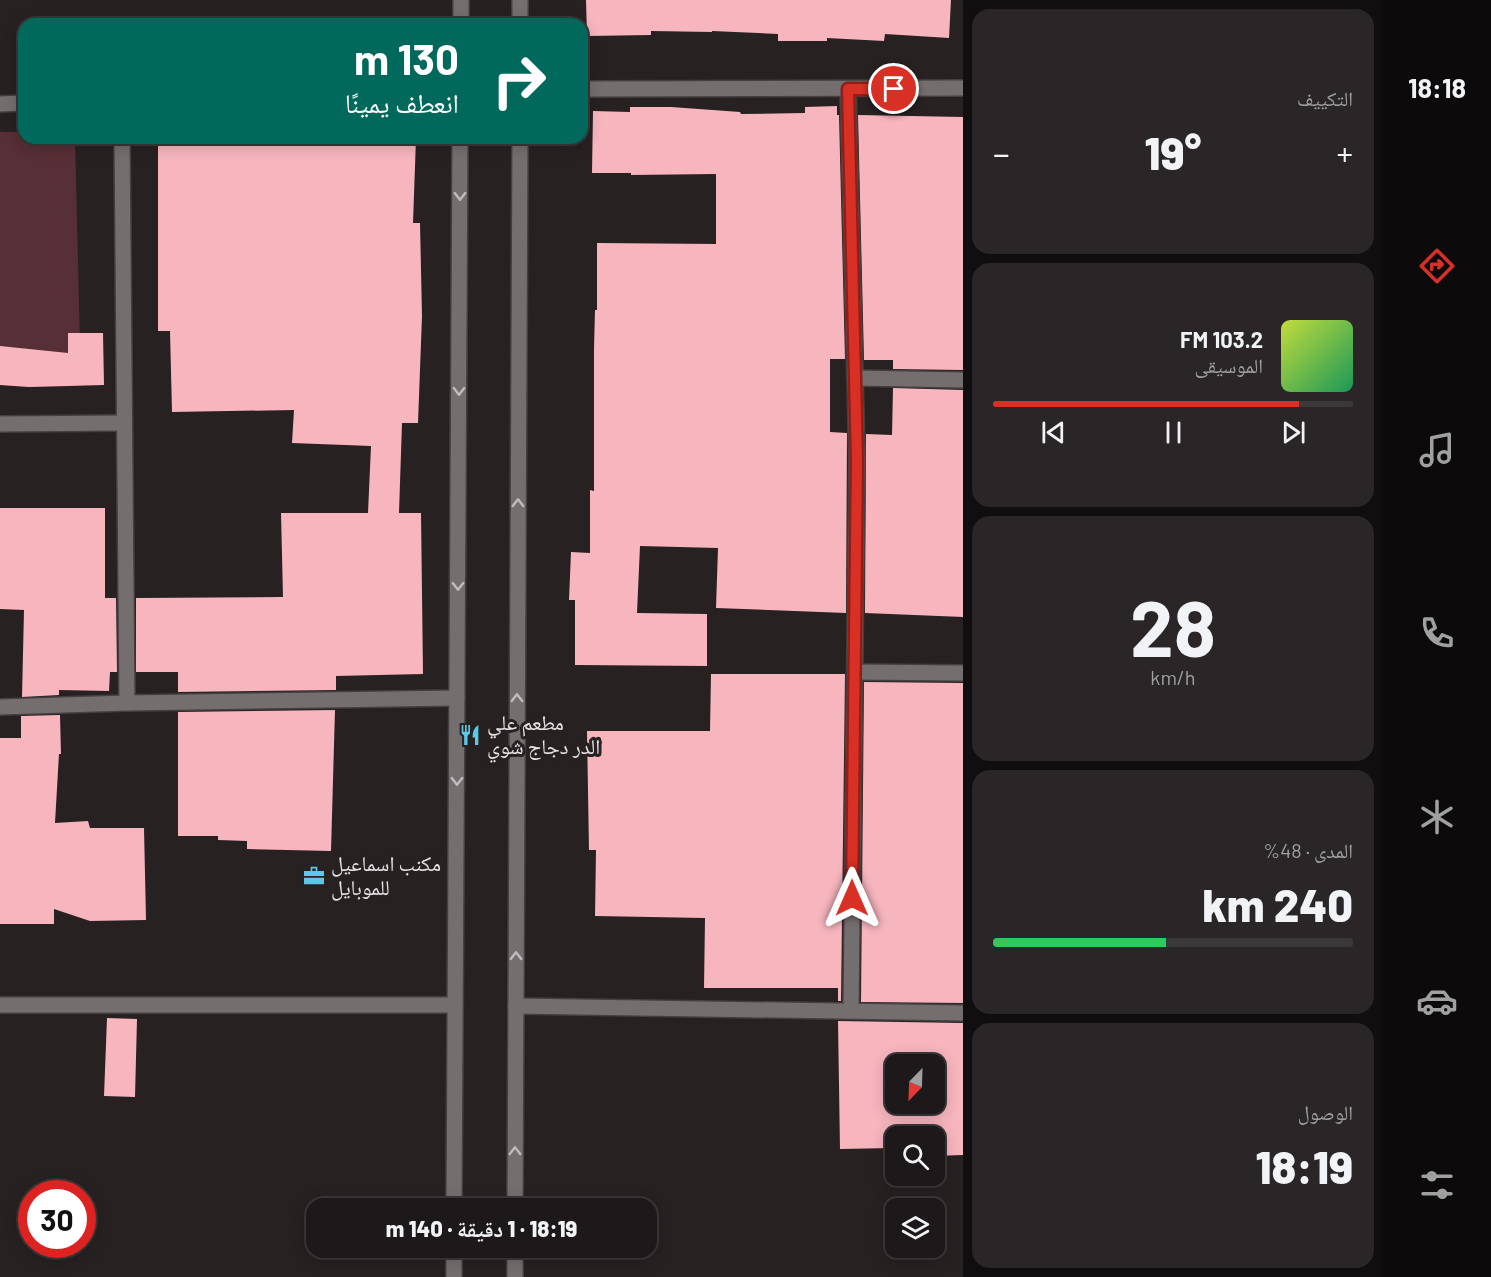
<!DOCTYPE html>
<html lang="ar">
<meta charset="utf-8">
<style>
body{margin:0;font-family:Barlow,"Noto Naskh Arabic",sans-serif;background:#2a2627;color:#f1f3f6;direction:rtl;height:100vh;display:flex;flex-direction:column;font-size:22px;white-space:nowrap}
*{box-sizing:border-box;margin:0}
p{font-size:20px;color:#a0a0a2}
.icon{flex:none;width:33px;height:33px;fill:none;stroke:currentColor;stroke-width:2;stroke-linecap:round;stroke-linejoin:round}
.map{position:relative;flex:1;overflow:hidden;direction:ltr}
.side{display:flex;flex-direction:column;gap:9px;padding:9px;background:#100e0e;width:420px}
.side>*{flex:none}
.top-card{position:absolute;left:18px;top:18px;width:570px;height:126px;border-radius:18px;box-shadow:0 3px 15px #0003,0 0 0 2px #3b3839;direction:rtl;background:#00695c;color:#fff;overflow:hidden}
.needle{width:39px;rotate:203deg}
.controls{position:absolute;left:885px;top:1054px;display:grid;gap:12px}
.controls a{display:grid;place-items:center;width:60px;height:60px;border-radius:12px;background:#1d191a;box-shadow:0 3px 15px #0003,0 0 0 2px #3b3839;font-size:30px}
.speed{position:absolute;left:18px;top:1180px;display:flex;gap:12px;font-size:30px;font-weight:700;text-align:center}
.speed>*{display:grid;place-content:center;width:78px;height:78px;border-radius:50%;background:#1d191a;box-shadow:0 3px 15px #0003,0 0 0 2px #3b3839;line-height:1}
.speed .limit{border:9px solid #d22;background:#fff;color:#111}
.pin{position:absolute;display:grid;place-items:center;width:51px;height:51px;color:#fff;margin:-26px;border:3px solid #fff;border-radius:50%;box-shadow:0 2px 6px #0007}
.me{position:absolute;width:66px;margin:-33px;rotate:0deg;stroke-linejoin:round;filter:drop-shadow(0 0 4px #0008)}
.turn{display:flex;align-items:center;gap:21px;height:126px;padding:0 30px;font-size:27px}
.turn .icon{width:78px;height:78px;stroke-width:2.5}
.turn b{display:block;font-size:42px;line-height:51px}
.big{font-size:45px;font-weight:800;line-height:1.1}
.side .tile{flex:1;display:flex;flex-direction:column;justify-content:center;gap:9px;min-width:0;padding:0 21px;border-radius:18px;background:#2a2627}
.side .dial{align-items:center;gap:0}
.dial b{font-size:78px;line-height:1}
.song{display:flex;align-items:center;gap:18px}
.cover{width:72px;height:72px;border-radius:9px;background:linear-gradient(135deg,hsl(70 70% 55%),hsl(150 70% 35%))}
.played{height:6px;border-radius:3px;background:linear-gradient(90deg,#d93025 85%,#3b3839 85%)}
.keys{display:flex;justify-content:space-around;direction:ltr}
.heat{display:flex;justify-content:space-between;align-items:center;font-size:33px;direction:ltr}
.charge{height:9px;border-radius:4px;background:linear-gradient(90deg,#34c759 48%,#3b3839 0)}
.trip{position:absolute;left:306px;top:1198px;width:351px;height:60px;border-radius:18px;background:#1d191a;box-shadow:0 3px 15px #0003,0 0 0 2px #3b3839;font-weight:800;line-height:60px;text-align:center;direction:rtl}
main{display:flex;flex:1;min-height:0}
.tab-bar{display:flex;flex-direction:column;width:108px;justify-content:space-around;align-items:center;background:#0c0a0a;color:#a0a0a2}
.tab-bar .icon{width:42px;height:42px}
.tab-bar .current{color:#d93025}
.tab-bar b{font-size:27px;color:#f1f3f6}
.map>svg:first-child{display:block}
.green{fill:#572f36}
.building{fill:#f7b5be;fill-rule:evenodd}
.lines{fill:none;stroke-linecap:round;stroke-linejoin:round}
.minor-casing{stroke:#443f40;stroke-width:18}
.tertiary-casing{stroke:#443f40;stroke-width:18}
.minor{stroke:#756e6f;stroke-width:15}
.tertiary{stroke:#756e6f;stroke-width:15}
.oneway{stroke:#c0bbbc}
.route-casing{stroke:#8d1f18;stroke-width:15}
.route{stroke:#d93025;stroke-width:10}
.labels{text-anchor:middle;stroke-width:6;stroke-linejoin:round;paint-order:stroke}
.poi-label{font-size:21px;fill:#e8e4e5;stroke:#272122;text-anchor:start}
</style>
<main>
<nav class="tab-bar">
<b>18:18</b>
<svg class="icon current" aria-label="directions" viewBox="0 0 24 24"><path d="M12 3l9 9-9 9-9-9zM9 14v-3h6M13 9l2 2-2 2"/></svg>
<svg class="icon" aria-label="music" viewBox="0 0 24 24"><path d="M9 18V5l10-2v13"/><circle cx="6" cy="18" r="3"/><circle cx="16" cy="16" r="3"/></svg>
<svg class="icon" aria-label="phone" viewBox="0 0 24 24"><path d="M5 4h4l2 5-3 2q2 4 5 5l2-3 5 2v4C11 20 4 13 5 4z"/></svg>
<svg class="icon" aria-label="climate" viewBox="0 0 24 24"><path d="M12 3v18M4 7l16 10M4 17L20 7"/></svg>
<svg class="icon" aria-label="car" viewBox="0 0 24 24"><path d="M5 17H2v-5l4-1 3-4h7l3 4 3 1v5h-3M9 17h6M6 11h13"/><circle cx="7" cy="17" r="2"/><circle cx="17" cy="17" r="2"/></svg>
<svg class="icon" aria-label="filters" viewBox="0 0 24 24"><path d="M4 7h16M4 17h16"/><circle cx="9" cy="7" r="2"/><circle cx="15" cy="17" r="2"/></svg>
</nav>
<section class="side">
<div class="tile"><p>التكييف</p>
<div class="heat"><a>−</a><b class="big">19°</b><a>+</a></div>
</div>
<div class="tile">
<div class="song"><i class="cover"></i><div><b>103.2 FM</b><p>الموسيقى</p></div></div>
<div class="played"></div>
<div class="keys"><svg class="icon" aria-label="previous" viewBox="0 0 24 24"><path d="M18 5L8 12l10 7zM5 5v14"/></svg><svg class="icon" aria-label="pause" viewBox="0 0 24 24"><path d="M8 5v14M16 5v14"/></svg><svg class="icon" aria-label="next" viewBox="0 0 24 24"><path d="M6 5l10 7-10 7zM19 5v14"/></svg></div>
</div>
<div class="tile dial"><b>28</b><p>km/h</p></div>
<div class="tile"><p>المدى · 48%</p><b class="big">240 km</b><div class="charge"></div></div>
<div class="tile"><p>الوصول</p><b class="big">18:19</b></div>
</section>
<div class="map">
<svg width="963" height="1277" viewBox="0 0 963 1277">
<rect width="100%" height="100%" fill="#272122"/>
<polygon class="green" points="0,132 24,132 24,138 75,138 81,386 29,387 0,385"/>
<g class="building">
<polygon points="586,0 951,0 949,38 885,34 884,41 827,38 827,41 778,41 778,34 712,31 712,32 651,31 651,35 587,36"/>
<polygon points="837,106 837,115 839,115 845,359 830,359 830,432 847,433 846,613 716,608 718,548 640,546 637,613 707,614 707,666 575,665 575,600 569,600 571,552 590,553 590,490 594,491 594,348 595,310 597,310 597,243 716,244 716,174 631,175 631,173 592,173 593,111 630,112 630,107 671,107 740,112 741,114 805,113 805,107"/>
<polygon points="858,115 963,117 963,370 893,369 893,360 864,360"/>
<polygon points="158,138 416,138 413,223 420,223 422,316 418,423 402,423 399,513 421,513 423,674 336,676 336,690 178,692 178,672 136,672 136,598 283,597 281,513 368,513 371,446 292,443 294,410 172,412 170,331 158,331"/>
<polygon points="68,333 103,333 104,385 29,387 0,385 0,346 68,353"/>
<polygon points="893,388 963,390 963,617 865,613 866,434 892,435"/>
<polygon points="0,508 105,508 105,598 116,598 117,672 110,672 109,691 59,690 59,695 22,697 24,610 0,609"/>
<polygon points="711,674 845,674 841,1001 838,1001 838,988 704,988 705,918 595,916 596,850 589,850 587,731 710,731"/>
<polygon points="864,682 963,683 963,1003 861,1002"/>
<polygon points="335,710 331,851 247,849 247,841 218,840 218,836 178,836 178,712"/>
<polygon points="60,715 61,754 59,754 55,823 88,821 90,828 144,828 146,920 90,921 54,909 54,924 0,924 0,738 21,738 21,716"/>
<polygon points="107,1018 137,1019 135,1097 104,1096"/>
<path d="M838,1021l125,2v132l-29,1v-19h-38v18h-3v-7l-53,1zM896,1065h38v39h-38z"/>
</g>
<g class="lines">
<defs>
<g id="minor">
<polyline points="582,89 963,88"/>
<polyline points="848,89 857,460 851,1011"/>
<polyline points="0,104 24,103"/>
<polyline points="122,138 127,703"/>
<polyline points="855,378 963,380"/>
<polyline points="0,424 124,423"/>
<polyline points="855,672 963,673"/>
<polyline points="0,707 127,703 457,698"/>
<polyline points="0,1005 455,1005"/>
<polyline points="516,1006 963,1013"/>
</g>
<g id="tertiary">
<polyline points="461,24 461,0"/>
<polyline points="520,24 520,0"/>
<polyline points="454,1209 460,138"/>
<polyline points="515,1209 520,138"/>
<polyline points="454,1277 454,1248"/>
<polyline points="515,1277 515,1248"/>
</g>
</defs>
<use href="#minor" class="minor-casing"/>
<use href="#tertiary" class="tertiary-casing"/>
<use href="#minor" class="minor"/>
<use href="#tertiary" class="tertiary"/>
</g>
<defs><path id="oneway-chevron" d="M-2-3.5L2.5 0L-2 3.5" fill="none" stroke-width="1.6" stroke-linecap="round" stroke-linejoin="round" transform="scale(1.5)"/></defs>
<g class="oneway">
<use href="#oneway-chevron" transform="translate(460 196) rotate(90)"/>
<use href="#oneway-chevron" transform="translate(459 391) rotate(90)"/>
<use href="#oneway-chevron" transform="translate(518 503) rotate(-90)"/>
<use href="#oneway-chevron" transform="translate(458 586) rotate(90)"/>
<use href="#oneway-chevron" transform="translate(517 698) rotate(-90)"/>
<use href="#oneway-chevron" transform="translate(457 781) rotate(90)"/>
<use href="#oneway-chevron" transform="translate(516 956) rotate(-90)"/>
<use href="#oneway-chevron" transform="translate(515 1151) rotate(-90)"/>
</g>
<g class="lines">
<defs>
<polyline id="route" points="852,898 857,460 848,89 894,89"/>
</defs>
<use href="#route" class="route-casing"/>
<use href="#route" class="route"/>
</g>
<defs>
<symbol id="restaurant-bare" viewBox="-9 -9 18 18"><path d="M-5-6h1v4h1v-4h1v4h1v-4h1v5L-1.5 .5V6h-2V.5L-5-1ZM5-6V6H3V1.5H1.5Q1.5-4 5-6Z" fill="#5bc8e7" stroke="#272122" stroke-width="2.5" paint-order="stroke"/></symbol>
<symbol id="office-bare" viewBox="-9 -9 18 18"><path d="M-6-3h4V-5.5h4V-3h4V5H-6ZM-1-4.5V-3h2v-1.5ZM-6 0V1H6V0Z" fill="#5bc8e7" stroke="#272122" stroke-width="2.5" paint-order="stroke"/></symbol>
</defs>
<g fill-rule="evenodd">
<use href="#restaurant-bare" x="455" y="720" width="30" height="30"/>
<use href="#office-bare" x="299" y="861" width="30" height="30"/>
</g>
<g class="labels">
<g class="poi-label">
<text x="487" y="730">مطعم علي<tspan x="487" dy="24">الدر دجاج شوي</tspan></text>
<text x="331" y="871">مكنب اسماعيل<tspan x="331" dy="24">للموبايل</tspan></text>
</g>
</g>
</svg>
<div class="controls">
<a><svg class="needle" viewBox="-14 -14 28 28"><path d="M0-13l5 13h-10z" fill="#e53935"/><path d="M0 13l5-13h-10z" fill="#a0a0a2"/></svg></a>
<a><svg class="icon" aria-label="search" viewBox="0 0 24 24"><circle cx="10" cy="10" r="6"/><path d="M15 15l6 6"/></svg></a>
<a><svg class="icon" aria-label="layers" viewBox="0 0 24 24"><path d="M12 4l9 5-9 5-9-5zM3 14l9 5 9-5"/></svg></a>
</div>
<div class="speed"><div class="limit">30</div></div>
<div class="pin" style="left:894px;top:89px;background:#d93025"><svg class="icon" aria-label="arrive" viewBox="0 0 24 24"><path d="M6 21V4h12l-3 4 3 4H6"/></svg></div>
<svg class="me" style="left:852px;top:898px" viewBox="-20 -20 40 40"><path d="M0-17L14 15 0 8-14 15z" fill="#d93025" stroke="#fff" stroke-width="4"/></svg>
<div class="trip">18:19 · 1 دقيقة · 140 m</div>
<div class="top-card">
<div class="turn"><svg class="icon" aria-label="right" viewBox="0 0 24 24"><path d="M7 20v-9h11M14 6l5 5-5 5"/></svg><div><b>130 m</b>انعطف يمينًا</div></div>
</div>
</div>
</main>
